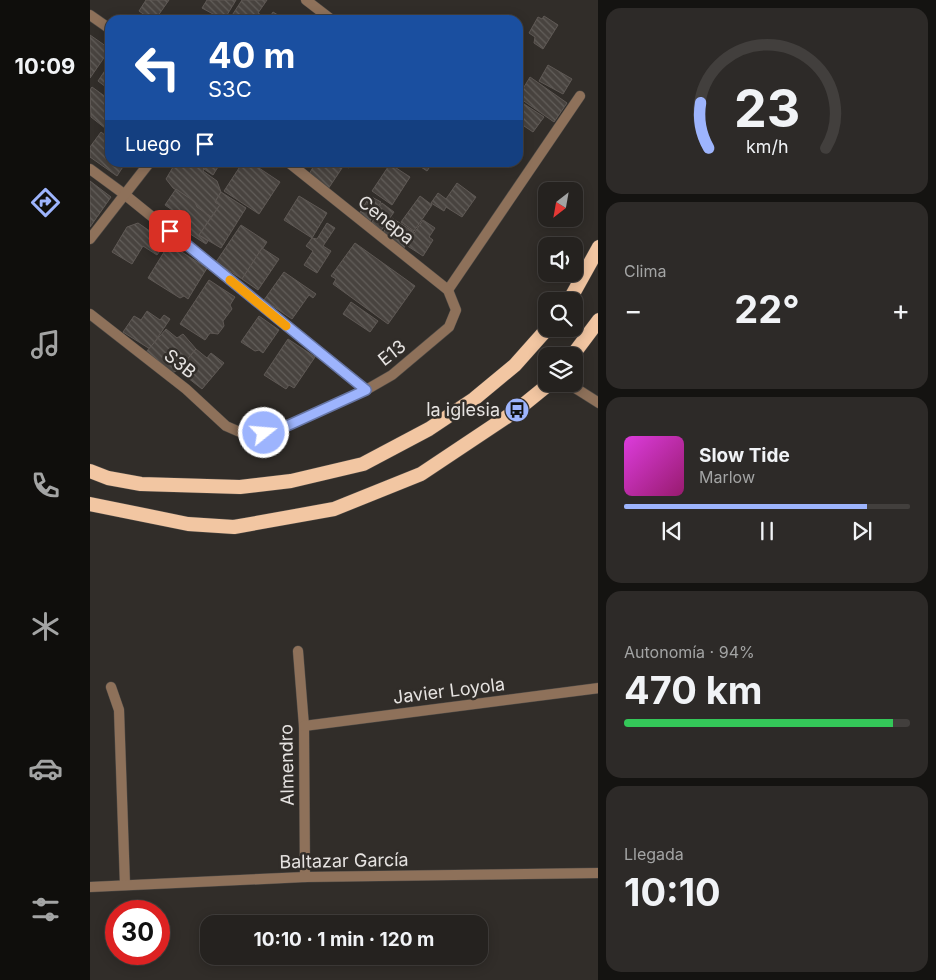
<!DOCTYPE html>
<html lang="es">
<meta charset="utf-8">
<style>
body{margin:0;font-family:Inter,sans-serif;background:#2d2a28;color:#f1f3f6;height:100vh;display:flex;flex-direction:column;font-size:19px;white-space:nowrap}
*{box-sizing:border-box;margin:0}
p{font-size:16px;color:#a3a4a4}
.icon{flex:none;width:28px;height:28px;fill:none;stroke:currentColor;stroke-width:2;stroke-linecap:round;stroke-linejoin:round}
.map{position:relative;flex:1;overflow:hidden}
.details{display:flex;flex-direction:column;gap:8px;padding:8px;background:#141311;width:338px}
.details>*{flex:none}
.top-card{position:absolute;left:15px;top:15px;width:418px;height:152px;border-radius:15px;box-shadow:0 2px 12px #0003,0 0 0 1px #423f3d;background:#1a4fa0;color:#fff;overflow:hidden}
.needle{width:32px;rotate:211deg}
.controls{position:absolute;left:448px;top:182px;display:grid;gap:10px}
.controls a{display:grid;place-items:center;width:45px;height:45px;border-radius:10px;background:#25221f;box-shadow:0 2px 12px #0003,0 0 0 1px #423f3d;font-size:25px}
.speed{position:absolute;left:15px;top:900px;display:flex;gap:10px;font-size:25px;font-weight:700;text-align:center}
.speed>*{display:grid;place-content:center;width:65px;height:65px;border-radius:50%;background:#25221f;box-shadow:0 2px 12px #0003,0 0 0 1px #423f3d;line-height:1}
.speed .limit{border:8px solid #d22;background:#fff;color:#111}
.pin{position:absolute;display:grid;place-items:center;width:42px;height:42px;color:#fff;margin:-21px;border-radius:10px;box-shadow:0 2px 8px #0006}
.me{position:absolute;width:55px;margin:-28px;rotate:73deg;stroke-linejoin:round;filter:drop-shadow(0 0 4px #0008)}
.turn{display:flex;align-items:center;gap:18px;height:105px;padding:0 20px;font-size:22px}
.turn .icon{width:65px;height:65px;stroke-width:2.5}
.turn b{display:block;font-size:35px;line-height:42px}
.then{display:flex;align-items:center;height:48px;padding:0 20px;background:#0003;gap:10px;font-size:19px}
.big{font-size:38px;font-weight:700;line-height:1.1}
.details .card{flex:1;display:flex;flex-direction:column;justify-content:center;gap:8px;min-width:0;padding:0 18px;border-radius:15px;background:#2d2a28}
.details .dial{align-items:center;gap:0}
.dial svg{height:130px;overflow:visible;fill:none;stroke:#423f3d;stroke-width:7;stroke-linecap:round;text-anchor:middle}
.dial text{fill:#f1f3f6;stroke:none}
.song{display:flex;align-items:center;gap:15px}
.cover{width:60px;height:60px;border-radius:8px;background:linear-gradient(135deg,hsl(300 70% 55%),hsl(320 70% 35%))}
.played{height:5px;border-radius:2px;background:linear-gradient(90deg,#9db4fd 85%,#423f3d 85%)}
.keys{display:flex;justify-content:space-around;direction:ltr}
.heat{display:flex;justify-content:space-between;align-items:center;font-size:28px;direction:ltr}
.charge{height:8px;border-radius:4px;background:linear-gradient(90deg,#34c759 94%,#423f3d 0)}
.trip{position:absolute;left:110px;top:915px;width:288px;height:50px;border-radius:15px;background:#25221f;box-shadow:0 2px 12px #0003,0 0 0 1px #423f3d;font-weight:700;line-height:50px;text-align:center}
main{display:flex;flex:1;min-height:0}
.dock{display:flex;flex-direction:column;width:90px;justify-content:space-around;align-items:center;background:#0f0e0c;color:#a3a4a4}
.dock .icon{width:35px;height:35px}
.dock .active{color:#9db4fd}
.dock b{font-size:22px;color:#f1f3f6}
.map>svg:first-child{display:block}
.building{fill:url(#building-back-hatch);stroke:#5f5955}
.lines{fill:none;stroke-linecap:round;stroke-linejoin:round}
.minor-casing{stroke:#4e4a46;stroke-width:11}
.trunk-casing{stroke:#4e4a46;stroke-width:15}
.minor{stroke:#8e715a;stroke-width:10}
.trunk{stroke:#f2c6a2;stroke-width:14}
.route-casing{stroke:#6675a4;stroke-width:12}
.route{stroke:#9db4fd;stroke-width:9}
.slow{stroke:#f59e0b;stroke-width:9}
.labels{text-anchor:middle;stroke-width:5;stroke-linejoin:round;paint-order:stroke}
.street-label{font-size:18px;fill:#e6e3e1;stroke:#312d29}
.poi-label{font-size:18px;fill:#e6e3e1;stroke:#312d29;text-anchor:end}
</style>
<main>
<nav class="dock">
<b>10:09</b>
<svg class="icon active" aria-label="directions" viewBox="0 0 24 24"><path d="M12 3l9 9-9 9-9-9zM9 14v-3h6M13 9l2 2-2 2"/></svg>
<svg class="icon" aria-label="music" viewBox="0 0 24 24"><path d="M9 18V5l10-2v13"/><circle cx="6" cy="18" r="3"/><circle cx="16" cy="16" r="3"/></svg>
<svg class="icon" aria-label="phone" viewBox="0 0 24 24"><path d="M5 4h4l2 5-3 2q2 4 5 5l2-3 5 2v4C11 20 4 13 5 4z"/></svg>
<svg class="icon" aria-label="climate" viewBox="0 0 24 24"><path d="M12 3v18M4 7l16 10M4 17L20 7"/></svg>
<svg class="icon" aria-label="car" viewBox="0 0 24 24"><path d="M5 17H2v-5l4-1 3-4h7l3 4 3 1v5h-3M9 17h6M6 11h13"/><circle cx="7" cy="17" r="2"/><circle cx="17" cy="17" r="2"/></svg>
<svg class="icon" aria-label="filters" viewBox="0 0 24 24"><path d="M4 7h16M4 17h16"/><circle cx="9" cy="7" r="2"/><circle cx="15" cy="17" r="2"/></svg>
</nav>
<div class="map">
<svg width="509" height="980" viewBox="0 0 509 980">
<defs>
<pattern id="building-back-hatch" width="6" height="6" patternUnits="userSpaceOnUse" patternTransform="scale(1.25)"><rect width="6" height="6" fill="#48433f"/><path d="M-1 5l2 2M0 0l6 6M5-1l2 2" fill="none" stroke="#625e5a"/></pattern>
</defs>
<rect width="100%" height="100%" fill="#312d29"/>
<g class="building">
<polygon points="56,0 79,0 65,20 62,20 49,11"/>
<polygon points="117,0 146,0 134,20 112,8"/>
<polygon points="152,0 177,0 168,13 173,16 171,20 139,20"/>
<polygon points="183,12 196,20 178,20"/>
<polygon points="454,16 468,25 453,49 444,43 445,37 439,33 448,17 452,19"/>
<polygon points="0,35 20,49 0,78"/>
<polygon points="20,63 20,90 8,81"/>
<polygon points="458,65 482,79 473,94 449,81"/>
<polygon points="440,77 477,103 464,122 428,97"/>
<polygon points="2,87 20,100 20,132 1,117 0,90"/>
<polygon points="428,100 454,117 443,132 428,122"/>
<polygon points="11,132 20,139 20,162 36,162 27,176 0,157 0,147"/>
<polygon points="86,162 107,162 114,169 113,171 127,181 131,192 125,202 130,205 121,217 107,207 105,202 83,188 76,179"/>
<polygon points="115,162 131,162 123,175 114,169 117,164"/>
<polygon points="153,162 160,162 190,182 169,214 134,191"/>
<polygon points="226,162 262,162 259,168 254,165 238,189 218,176"/>
<polygon points="330,162 343,162 337,171 328,165"/>
<polygon points="300,164 320,177 302,205 282,191"/>
<polygon points="0,181 21,197 0,227"/>
<polygon points="367,183 386,197 372,217 356,207 354,211 341,203 348,193 356,199"/>
<polygon points="86,189 105,202 107,207 121,217 109,235 118,241 116,244 97,232 100,223 75,205"/>
<polygon points="131,192 156,208 131,248 109,235 130,205 125,202"/>
<polygon points="209,196 237,213 222,238 194,220"/>
<polygon points="280,196 291,202 277,226 266,219"/>
<polygon points="330,196 342,205 324,231 311,222"/>
<polygon points="292,203 304,212 288,235 278,228 286,216 283,215"/>
<polygon points="302,218 324,232 312,251 290,238"/>
<polygon points="333,220 345,228 339,237 343,240 333,256 316,245"/>
<polygon points="48,223 76,242 67,255 53,246 42,264 22,252 37,227"/>
<polygon points="237,223 245,228 233,246 241,251 227,273 214,265 223,251 216,246 222,238 227,239"/>
<polygon points="151,225 177,242 152,279 126,262"/>
<polygon points="265,243 325,286 298,324 243,284 246,279 241,276"/>
<polygon points="79,244 117,268 98,299 94,296 90,298 58,278"/>
<polygon points="172,248 189,259 168,290 152,279"/>
<polygon points="194,272 226,294 223,298 219,295 202,319 174,300"/>
<polygon points="119,280 145,297 140,305 142,309 133,321 134,326 128,334 120,333 115,340 90,324"/>
<polygon points="261,302 288,321 280,332 253,314"/>
<polygon points="57,311 70,320 74,315 80,319 60,349 33,332 44,316 51,320"/>
<polygon points="169,316 189,330 173,353 169,350 165,351 151,342"/>
<polygon points="76,329 87,338 93,334 106,349 88,370 82,373 56,352"/>
<polygon points="198,339 225,357 204,388 199,385 196,389 174,375"/>
<polygon points="106,349 117,358 121,353 134,363 112,389 88,370"/>
</g>
<g class="lines">
<defs>
<g id="minor">
<polyline points="216,0 242,20"/>
<polyline points="0,15 20,29"/>
<polyline points="0,169 34,194 276,390"/>
<polyline points="0,239 60,162"/>
<polyline points="358,290 490,96"/>
<polyline points="0,314 96,389 136,426 159,436 188,430 276,390 302,375 359,327 366,310 358,290 198,162"/>
<polyline points="479,384 509,403"/>
<polyline points="208,651 214,726 215,877"/>
<polyline points="21,687 29,710 35,885"/>
<polyline points="214,726 509,688"/>
<polyline points="0,887 215,877 509,873"/>
</g>
<g id="trunk">
<polyline points="479,301 509,247"/>
<polyline points="482,356 509,320"/>
<polyline points="0,471 18,478 51,484 150,487 201,481 273,464 339,429 384,399 425,365 457,329"/>
<polyline points="0,504 98,524 144,527 244,509 331,474 427,410 459,384"/>
</g>
</defs>
<use href="#minor" class="minor-casing"/>
<use href="#trunk" class="trunk-casing"/>
<use href="#minor" class="minor"/>
<use href="#trunk" class="trunk"/>
</g>
<g class="lines">
<defs>
<polyline id="route" points="80,231 276,390 188,430 174,433"/>
</defs>
<use href="#route" class="route-casing"/>
<use href="#route" class="route"/>
<polyline class="slow" points="140,280 196,326"/>
</g>
<defs>
<symbol id="bus-disc" viewBox="-11 -11 22 22"><circle r="9.5" fill="#9db4fd" stroke="#312d29"/><path d="M-5-6H5V4H4V6H2V4H-2V6H-4V4H-5ZM-3.5-4V0h7V-4ZM-3.5 1.2v1.5H-2V1.2ZM2 1.2v1.5H3.5V1.2Z" fill="#111"/></symbol>
</defs>
<g fill-rule="evenodd">
<use href="#bus-disc" x="413" y="396" width="28" height="28"/>
</g>
<g class="labels">
<g class="street-label">
<text transform="translate(296 220) rotate(39)" y="6">Cenepa</text>
<text transform="translate(302 353) rotate(-38)" y="6">E13</text>
<text transform="translate(90 364) rotate(39)" y="6">S3B</text>
<text transform="translate(359 691) rotate(-7)" y="6">Javier Loyola</text>
<text transform="translate(197 765) rotate(-91)" y="6">Almendro</text>
<text transform="translate(254 861) rotate(-1)" y="6">Baltazar García</text>
</g>
<g class="poi-label">
<text x="410" y="416">la iglesia</text>
</g>
</g>
</svg>
<div class="controls">
<a><svg class="needle" viewBox="-14 -14 28 28"><path d="M0-13l5 13h-10z" fill="#e53935"/><path d="M0 13l5-13h-10z" fill="#a3a4a4"/></svg></a>
<a><svg class="icon" aria-label="sound" viewBox="0 0 24 24"><path d="M4 9h4l5-4v14l-5-4H4zM17 9q2 3 0 6"/></svg></a>
<a><svg class="icon" aria-label="search" viewBox="0 0 24 24"><circle cx="10" cy="10" r="6"/><path d="M15 15l6 6"/></svg></a>
<a><svg class="icon" aria-label="layers" viewBox="0 0 24 24"><path d="M12 4l9 5-9 5-9-5zM3 14l9 5 9-5"/></svg></a>
</div>
<div class="speed"><div class="limit">30</div></div>
<div class="pin" style="left:80px;top:231px;background:#d93025"><svg class="icon" aria-label="arrive" viewBox="0 0 24 24"><path d="M6 21V4h12l-3 4 3 4H6"/></svg></div>
<svg class="me" style="left:174px;top:433px" viewBox="-20 -20 40 40"><circle r="17" fill="#9db4fd" stroke="#fff" stroke-width="3"/><path d="M0-11L8 9 0 5-8 9z" fill="#fff"/></svg>
<div class="trip">10:10 · 1 min · 120 m</div>
<div class="top-card">
<div class="turn"><svg class="icon" aria-label="left" viewBox="0 0 24 24"><path d="M17 20v-9H6M10 6l-5 5 5 5"/></svg><div><b>40 m</b>S3C</div></div>
<div class="then">Luego<svg class="icon" aria-label="arrive" viewBox="0 0 24 24"><path d="M6 21V4h12l-3 4 3 4H6"/></svg></div>
</div>
</div>
<section class="details">
<div class="card dial"><svg viewBox="0 0 100 80">
<path d="M14 69A42 42 0 1 1 86 69"/>
<path d="M14 69A42 42 0 0 1 9 41" stroke="#9db4fd"/>
<text x="50" y="56" font-size="32" font-weight="700">23</text>
<text x="50" y="72" font-size="11">km/h</text>
</svg></div>
<div class="card"><p>Clima</p>
<div class="heat"><a>−</a><b class="big">22°</b><a>+</a></div>
</div>
<div class="card">
<div class="song"><i class="cover"></i><div><b>Slow Tide</b><p>Marlow</p></div></div>
<div class="played"></div>
<div class="keys"><svg class="icon" aria-label="previous" viewBox="0 0 24 24"><path d="M18 5L8 12l10 7zM5 5v14"/></svg><svg class="icon" aria-label="pause" viewBox="0 0 24 24"><path d="M8 5v14M16 5v14"/></svg><svg class="icon" aria-label="next" viewBox="0 0 24 24"><path d="M6 5l10 7-10 7zM19 5v14"/></svg></div>
</div>
<div class="card"><p>Autonomía · 94%</p><b class="big">470 km</b><div class="charge"></div></div>
<div class="card"><p>Llegada</p><b class="big">10:10</b></div>
</section>
</main>
